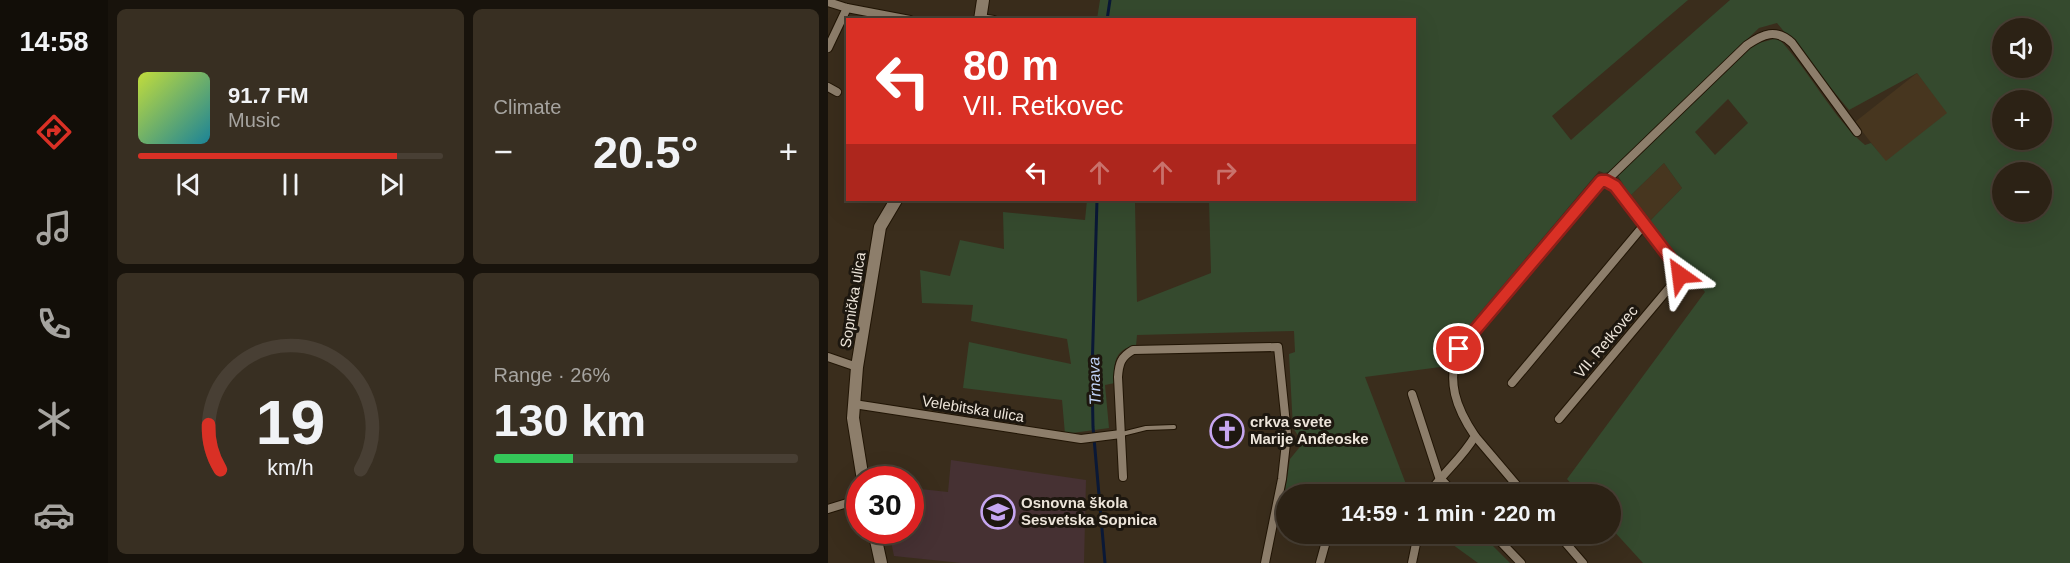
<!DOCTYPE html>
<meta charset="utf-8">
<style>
body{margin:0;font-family:Helvetica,sans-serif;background:#382f22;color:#f1f3f6;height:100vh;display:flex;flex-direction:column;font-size:22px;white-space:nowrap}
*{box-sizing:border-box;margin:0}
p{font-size:20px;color:#a6a4a0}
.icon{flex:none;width:33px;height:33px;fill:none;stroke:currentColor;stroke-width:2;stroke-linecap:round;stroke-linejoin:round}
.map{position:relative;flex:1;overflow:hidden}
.details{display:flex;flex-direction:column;gap:9px;padding:9px;background:#18130c;width:720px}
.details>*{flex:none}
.top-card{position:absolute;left:18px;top:18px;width:570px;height:183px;border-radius:0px;box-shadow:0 6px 24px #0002,0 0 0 2px #483f34;background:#d93025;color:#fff;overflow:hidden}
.buttons{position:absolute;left:1164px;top:18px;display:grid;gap:12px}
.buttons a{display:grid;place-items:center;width:60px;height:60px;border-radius:50%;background:#2c2215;box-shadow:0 6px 24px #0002,0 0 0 2px #483f34;font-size:30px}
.speed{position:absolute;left:18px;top:466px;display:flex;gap:12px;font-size:30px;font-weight:700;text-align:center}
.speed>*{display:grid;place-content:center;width:78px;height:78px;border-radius:50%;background:#2c2215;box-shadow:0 6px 24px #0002,0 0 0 2px #483f34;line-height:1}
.speed .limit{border:9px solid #d22;background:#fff;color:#111}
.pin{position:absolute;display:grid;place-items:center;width:51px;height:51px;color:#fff;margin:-26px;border:3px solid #fff;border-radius:50%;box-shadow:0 2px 6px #0007}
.me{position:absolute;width:66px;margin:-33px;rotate:329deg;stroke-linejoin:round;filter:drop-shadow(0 0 4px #0008)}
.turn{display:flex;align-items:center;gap:21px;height:126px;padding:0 18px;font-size:27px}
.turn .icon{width:78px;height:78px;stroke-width:2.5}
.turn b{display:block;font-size:42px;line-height:51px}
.lanes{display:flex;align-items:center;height:57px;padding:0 18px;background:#0003;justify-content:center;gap:30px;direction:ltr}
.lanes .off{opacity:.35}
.big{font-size:45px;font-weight:700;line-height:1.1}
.details .tile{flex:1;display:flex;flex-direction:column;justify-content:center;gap:9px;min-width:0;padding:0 21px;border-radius:9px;background:#382f22}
.details .dial{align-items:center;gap:0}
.dial svg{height:156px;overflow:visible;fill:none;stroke:#483f34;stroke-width:7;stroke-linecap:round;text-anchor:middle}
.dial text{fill:#f1f3f6;stroke:none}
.song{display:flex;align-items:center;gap:18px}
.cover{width:72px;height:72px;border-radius:9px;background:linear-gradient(135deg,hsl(70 70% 55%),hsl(190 70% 35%))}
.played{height:6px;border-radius:3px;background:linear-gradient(90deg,#d93025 85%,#483f34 85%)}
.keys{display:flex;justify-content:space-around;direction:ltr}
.heat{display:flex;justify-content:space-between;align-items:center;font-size:33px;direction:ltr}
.charge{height:9px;border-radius:4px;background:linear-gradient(90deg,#34c759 26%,#483f34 0)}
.details .tiles{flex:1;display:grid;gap:9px;grid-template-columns:repeat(2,1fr)}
.trip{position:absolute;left:448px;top:484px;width:345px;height:60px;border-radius:30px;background:#2c2215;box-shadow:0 6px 24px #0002,0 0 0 2px #483f34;font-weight:700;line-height:60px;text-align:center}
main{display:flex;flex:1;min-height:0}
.tab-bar{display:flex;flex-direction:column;width:108px;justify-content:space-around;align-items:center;background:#120e08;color:#a6a4a0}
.tab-bar .icon{width:42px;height:42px}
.tab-bar .selected{color:#d93025}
.tab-bar b{font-size:27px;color:#f1f3f6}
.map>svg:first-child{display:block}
.built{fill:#47361f}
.education{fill:#463133}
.green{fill:#354a2e;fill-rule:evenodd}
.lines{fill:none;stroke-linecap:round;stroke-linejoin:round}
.stream{stroke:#0a1836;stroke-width:3}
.lane-casing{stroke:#211505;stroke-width:6}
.street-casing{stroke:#211505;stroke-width:10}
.secondary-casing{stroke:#211505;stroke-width:14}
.lane{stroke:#8d7e6b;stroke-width:4}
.street{stroke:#8d7e6b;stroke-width:8}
.secondary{stroke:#8d7e6b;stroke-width:12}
.route-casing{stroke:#8d1f18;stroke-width:15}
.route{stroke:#d93025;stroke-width:10}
.labels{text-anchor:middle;stroke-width:6;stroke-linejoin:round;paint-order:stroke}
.street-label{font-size:15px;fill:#ece4d9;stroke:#1d170f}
.poi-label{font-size:15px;font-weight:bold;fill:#ece4d9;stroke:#1d170f;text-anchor:start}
.water-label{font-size:16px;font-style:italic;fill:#c0d3f8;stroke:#1d170f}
</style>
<main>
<nav class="tab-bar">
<b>14:58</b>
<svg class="icon selected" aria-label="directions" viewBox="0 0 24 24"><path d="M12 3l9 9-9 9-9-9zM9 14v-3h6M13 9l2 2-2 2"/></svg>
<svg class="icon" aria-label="music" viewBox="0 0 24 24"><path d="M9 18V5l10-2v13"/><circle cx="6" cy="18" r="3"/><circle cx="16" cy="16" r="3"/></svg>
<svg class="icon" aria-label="phone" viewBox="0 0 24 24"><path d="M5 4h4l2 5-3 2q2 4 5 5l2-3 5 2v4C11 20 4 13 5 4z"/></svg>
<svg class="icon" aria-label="climate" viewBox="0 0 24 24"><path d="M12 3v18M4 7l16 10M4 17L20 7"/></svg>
<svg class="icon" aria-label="car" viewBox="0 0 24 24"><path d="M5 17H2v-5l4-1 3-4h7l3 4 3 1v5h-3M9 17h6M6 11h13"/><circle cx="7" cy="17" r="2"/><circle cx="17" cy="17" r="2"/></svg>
</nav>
<section class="details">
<div class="tiles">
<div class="tile">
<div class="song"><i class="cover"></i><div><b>91.7 FM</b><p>Music</p></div></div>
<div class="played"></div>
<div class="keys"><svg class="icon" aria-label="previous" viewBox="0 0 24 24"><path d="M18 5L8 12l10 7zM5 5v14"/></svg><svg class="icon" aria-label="pause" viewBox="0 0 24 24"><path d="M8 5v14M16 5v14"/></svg><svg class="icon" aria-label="next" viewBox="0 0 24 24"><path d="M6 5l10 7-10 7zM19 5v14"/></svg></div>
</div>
<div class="tile"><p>Climate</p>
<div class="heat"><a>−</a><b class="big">20.5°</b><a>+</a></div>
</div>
<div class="tile dial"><svg viewBox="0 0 100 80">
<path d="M14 69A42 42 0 1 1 86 69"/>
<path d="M14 69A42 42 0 0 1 8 46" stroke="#d93025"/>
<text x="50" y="56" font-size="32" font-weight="700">19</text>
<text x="50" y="72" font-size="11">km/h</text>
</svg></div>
<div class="tile"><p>Range · 26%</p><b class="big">130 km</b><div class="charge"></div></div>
</div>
</section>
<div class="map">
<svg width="1242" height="563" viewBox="0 0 1242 563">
<rect width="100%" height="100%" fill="#3a2d1c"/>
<g class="built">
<polygon points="1089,73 1120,113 1058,162 1027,122"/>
<polygon points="836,163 854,188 820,223 802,196"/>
</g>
<polygon class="education" points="123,460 258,480 256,563 133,563 66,556 61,531 82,531 83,488 120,492"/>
<g class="green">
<path d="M272,0h588l-136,116 19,24 159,-140h340v563h-427l-32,-35v-33h-30l-14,-16 138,-187 -57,-69 34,-35 -18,-25 -34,33 -12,-20 137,-132 23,-6c32,33 53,78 87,107l6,-2 15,18 61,-48 -30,-40 -68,37 -72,-87 -18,5 -150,144 -5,1 -5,-2 -126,150 -19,27 -6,18 -83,11 44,115 -3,3h-119v9l-4,-1 7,-44 13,-16 -10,-15 -4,-74 6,-2 -1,-21 -157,4 -1,11c-22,2 -23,19 -21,37l-10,2 4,43 -44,6 -3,-34 -99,-12 6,-46 102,22 -4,-25 -96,-18 2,-16 -51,-2 -2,-33 30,6 10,-36 44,9 -1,-37 82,8 2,-20h55l-7,3 2,99 74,-29 -2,-73h205v-180l-317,-1zM1174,28h40v40h-40zM900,99l20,24 -33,32 -20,-23zM1174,100h40v40h-40zM1174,172h40v40h-40z"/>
<polygon points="610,534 653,534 682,563 650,563"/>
</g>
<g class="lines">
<g class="stream">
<polyline points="279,20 282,0"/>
<polyline points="269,200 264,373 265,427 277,563"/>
</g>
<defs>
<polyline id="lane" points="294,434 318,428 346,427"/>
<g id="street">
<polyline points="0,2 19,8 82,20"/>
<polyline points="152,18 166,20"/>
<polyline points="0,48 19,8"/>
<polyline points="0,87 9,92"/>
<path d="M778,181l141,-136c16,-11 29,-17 45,-2l65,89"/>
<polyline points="0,357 29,367"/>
<polyline points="684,383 816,225"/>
<polyline points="584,394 611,477 628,495"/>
<polyline points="26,404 253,439 293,434"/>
<polyline points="647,436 697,495"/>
<path d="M295,477l-5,-100c1,-14 3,-20 15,-27l145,-3 9,87 -5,45 -17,84"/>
<path d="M600,495c14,-22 34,-36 47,-59 -19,-28 -29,-55 -16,-87l135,-163 12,-5 9,5 63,81 2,8 -121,144"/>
<polyline points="0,509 32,499"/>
<polyline points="665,534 693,563"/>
<polyline points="730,534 755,563"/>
<polyline points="492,563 500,534"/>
<polyline points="584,563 590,534"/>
</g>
<g id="secondary">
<polyline points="152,20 155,0"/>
<polyline points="35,480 25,418 29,367 52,227 68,200"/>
<polyline points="46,531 53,563"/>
</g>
</defs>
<use href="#lane" class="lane-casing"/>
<use href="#street" class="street-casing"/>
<use href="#secondary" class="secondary-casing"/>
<use href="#lane" class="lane"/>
<use href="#street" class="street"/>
<use href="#secondary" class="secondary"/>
</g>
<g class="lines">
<defs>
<polyline id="route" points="631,349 773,181 778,181 787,186 849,267 852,275"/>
</defs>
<use href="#route" class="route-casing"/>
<use href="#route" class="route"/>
</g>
<defs>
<symbol id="church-ring" viewBox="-11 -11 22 22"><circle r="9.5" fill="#1d170f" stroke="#c6a6f0" stroke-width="1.5"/><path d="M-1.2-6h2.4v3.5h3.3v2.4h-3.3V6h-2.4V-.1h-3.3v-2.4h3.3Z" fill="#c6a6f0"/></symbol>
<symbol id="school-ring" viewBox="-11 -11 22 22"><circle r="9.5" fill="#1d170f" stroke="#c6a6f0" stroke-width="1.5"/><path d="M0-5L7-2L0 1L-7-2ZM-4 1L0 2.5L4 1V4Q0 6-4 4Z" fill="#c6a6f0"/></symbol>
</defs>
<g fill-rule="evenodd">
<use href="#church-ring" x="380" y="412" width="38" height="38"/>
<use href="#school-ring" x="151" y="493" width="38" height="38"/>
</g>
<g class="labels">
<g class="street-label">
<text transform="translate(25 300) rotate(-81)" y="5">Sopnička ulica</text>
<text transform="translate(778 342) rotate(-50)" y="5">VII. Retkovec</text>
<text transform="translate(145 409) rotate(9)" y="5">Velebitska ulica</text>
</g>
<g class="poi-label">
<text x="422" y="427">crkva svete<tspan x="422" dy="17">Marije Anđeoske</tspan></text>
<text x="193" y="508">Osnovna škola<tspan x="193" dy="17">Sesvetska Sopnica</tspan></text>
</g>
<g class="water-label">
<text transform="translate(266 381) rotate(-92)" y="6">Trnava</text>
</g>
</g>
</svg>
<div class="buttons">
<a><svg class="icon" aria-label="sound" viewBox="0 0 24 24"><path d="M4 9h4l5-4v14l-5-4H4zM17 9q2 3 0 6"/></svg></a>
<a>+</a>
<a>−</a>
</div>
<div class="speed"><div class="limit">30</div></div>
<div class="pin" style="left:631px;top:349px;background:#d93025"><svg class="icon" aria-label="arrive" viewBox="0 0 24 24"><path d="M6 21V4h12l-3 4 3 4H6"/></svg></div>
<svg class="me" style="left:852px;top:275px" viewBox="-20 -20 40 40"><path d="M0-17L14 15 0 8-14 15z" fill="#d93025" stroke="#fff" stroke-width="4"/></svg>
<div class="trip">14:59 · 1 min · 220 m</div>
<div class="top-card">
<div class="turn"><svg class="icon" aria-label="left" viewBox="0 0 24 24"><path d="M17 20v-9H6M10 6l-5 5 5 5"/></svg><div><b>80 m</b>VII. Retkovec</div></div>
<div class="lanes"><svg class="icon" aria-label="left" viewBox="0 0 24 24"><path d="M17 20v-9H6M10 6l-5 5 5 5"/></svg><svg class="icon off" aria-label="ahead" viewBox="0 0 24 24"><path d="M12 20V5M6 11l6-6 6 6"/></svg><svg class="icon off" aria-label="ahead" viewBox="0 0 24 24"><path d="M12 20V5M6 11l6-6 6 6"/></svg><svg class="icon off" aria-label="right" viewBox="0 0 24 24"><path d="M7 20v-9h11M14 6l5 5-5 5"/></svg></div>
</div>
</div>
</main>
